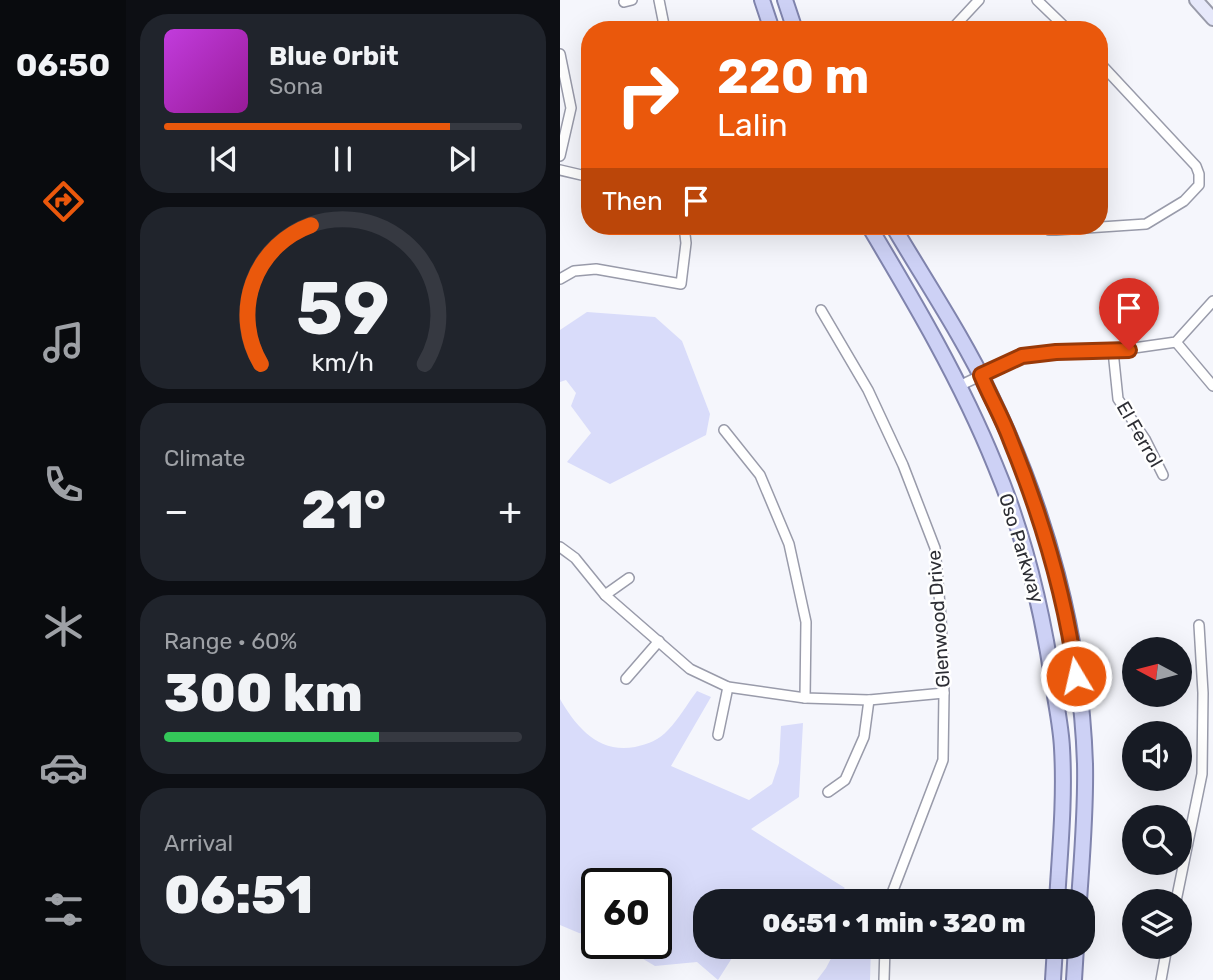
<!DOCTYPE html>
<meta charset="utf-8">
<style>
body{margin:0;font-family:Rubik,sans-serif;background:#20242c;color:#f1f3f6;height:100vh;display:flex;flex-direction:column;font-size:26px;white-space:nowrap}
*{box-sizing:border-box;margin:0}
p{font-size:23px;color:#9ea1a6}
.icon{flex:none;width:38px;height:38px;fill:none;stroke:currentColor;stroke-width:2;stroke-linecap:round;stroke-linejoin:round}
.map{position:relative;flex:1;overflow:hidden}
.drawer{display:flex;flex-direction:column;gap:14px;padding:14px;background:#0d0f14;width:434px}
.drawer>*{flex:none}
.guide{position:absolute;left:21px;top:21px;width:527px;height:214px;border-radius:28px;box-shadow:0 7px 28px #0002;background:#ea580c;color:#fff;overflow:hidden}
.needle{width:46px;rotate:277deg}
.buttons{position:absolute;left:562px;top:637px;display:grid;gap:14px}
.buttons a{display:grid;place-items:center;width:70px;height:70px;border-radius:50%;background:#171b24;box-shadow:0 7px 28px #0002;font-size:35px}
.speed{position:absolute;left:21px;top:868px;display:flex;gap:14px;font-size:35px;font-weight:700;text-align:center}
.speed>*{display:grid;place-content:center;width:91px;height:91px;border-radius:50%;background:#171b24;box-shadow:0 7px 28px #0002;line-height:1}
.speed .limit{border:4px solid #111;border-radius:10px;background:#fff;color:#111}
.pin{position:absolute;display:grid;place-items:center;width:60px;height:60px;color:#fff;margin:-72px -30px;border-radius:50% 50% 50% 0;rotate:-45deg;box-shadow:0 0 7px #0007}
.pin .icon{rotate:45deg}
.me{position:absolute;width:77px;margin:-38px;rotate:351deg;stroke-linejoin:round;filter:drop-shadow(0 0 5px #0008)}
.turn{display:flex;align-items:center;gap:24px;height:147px;padding:0 21px;font-size:32px}
.turn .icon{width:91px;height:91px;stroke-width:2.5}
.turn b{display:block;font-size:49px;line-height:60px}
.then{display:flex;align-items:center;height:66px;padding:0 21px;background:#0003;gap:14px;font-size:26px}
.big{font-size:52px;font-weight:800;line-height:1.1}
.drawer .widget{flex:1;display:flex;flex-direction:column;justify-content:center;gap:10px;min-width:0;padding:0 24px;border-radius:28px;background:#20242c}
.drawer .dial{align-items:center;gap:0}
.dial svg{height:182px;overflow:visible;fill:none;stroke:#363941;stroke-width:7;stroke-linecap:round;text-anchor:middle}
.dial text{fill:#f1f3f6;stroke:none}
.song{display:flex;align-items:center;gap:21px}
.cover{width:84px;height:84px;border-radius:10px;background:linear-gradient(135deg,hsl(290 70% 55%),hsl(300 70% 35%))}
.played{height:7px;border-radius:4px;background:linear-gradient(90deg,#ea580c 80%,#363941 80%)}
.keys{display:flex;justify-content:space-around;direction:ltr}
.heat{display:flex;justify-content:space-between;align-items:center;font-size:38px;direction:ltr}
.charge{height:10px;border-radius:5px;background:linear-gradient(90deg,#34c759 60%,#363941 0)}
.trip{position:absolute;left:133px;top:889px;width:402px;height:70px;border-radius:28px;background:#171b24;box-shadow:0 7px 28px #0002;font-weight:800;line-height:70px;text-align:center}
main{display:flex;flex:1;min-height:0}
.tab-bar{display:flex;flex-direction:column;width:126px;justify-content:space-around;align-items:center;background:#090b0e;color:#9ea1a6}
.tab-bar .icon{width:49px;height:49px}
.tab-bar .on{color:#ea580c}
.tab-bar b{font-size:32px;color:#f1f3f6}
.map>svg:first-child{display:block}
.green{fill:#d9dcfa}
.lines{fill:none;stroke-linecap:round;stroke-linejoin:round}
.minor-casing{stroke:#999baa;stroke-width:12}
.secondary-casing{stroke:#999baa;stroke-width:16}
.primary-casing{stroke:#8084ad;stroke-width:18}
.minor{stroke:#fff;stroke-width:9}
.secondary{stroke:#e6e8fa;stroke-width:12}
.primary{stroke:#cdd1f5;stroke-width:14}
.route-casing{stroke:#983908;stroke-width:18}
.route{stroke:#ea580c;stroke-width:12}
.labels{text-anchor:middle;stroke-width:5;stroke-linejoin:round;paint-order:stroke}
.street-label{font-size:19px;fill:#2d2e34;stroke:#fff}
</style>
<main>
<nav class="tab-bar">
<b>06:50</b>
<svg class="icon on" aria-label="directions" viewBox="0 0 24 24"><path d="M12 3l9 9-9 9-9-9zM9 14v-3h6M13 9l2 2-2 2"/></svg>
<svg class="icon" aria-label="music" viewBox="0 0 24 24"><path d="M9 18V5l10-2v13"/><circle cx="6" cy="18" r="3"/><circle cx="16" cy="16" r="3"/></svg>
<svg class="icon" aria-label="phone" viewBox="0 0 24 24"><path d="M5 4h4l2 5-3 2q2 4 5 5l2-3 5 2v4C11 20 4 13 5 4z"/></svg>
<svg class="icon" aria-label="climate" viewBox="0 0 24 24"><path d="M12 3v18M4 7l16 10M4 17L20 7"/></svg>
<svg class="icon" aria-label="car" viewBox="0 0 24 24"><path d="M5 17H2v-5l4-1 3-4h7l3 4 3 1v5h-3M9 17h6M6 11h13"/><circle cx="7" cy="17" r="2"/><circle cx="17" cy="17" r="2"/></svg>
<svg class="icon" aria-label="filters" viewBox="0 0 24 24"><path d="M4 7h16M4 17h16"/><circle cx="9" cy="7" r="2"/><circle cx="15" cy="17" r="2"/></svg>
</nav>
<section class="drawer">
<div class="widget">
<div class="song"><i class="cover"></i><div><b>Blue Orbit</b><p>Sona</p></div></div>
<div class="played"></div>
<div class="keys"><svg class="icon" aria-label="previous" viewBox="0 0 24 24"><path d="M18 5L8 12l10 7zM5 5v14"/></svg><svg class="icon" aria-label="pause" viewBox="0 0 24 24"><path d="M8 5v14M16 5v14"/></svg><svg class="icon" aria-label="next" viewBox="0 0 24 24"><path d="M6 5l10 7-10 7zM19 5v14"/></svg></div>
</div>
<div class="widget dial"><svg viewBox="0 0 100 80">
<path d="M14 69A42 42 0 1 1 86 69"/>
<path d="M14 69A42 42 0 0 1 36 8" stroke="#ea580c"/>
<text x="50" y="56" font-size="32" font-weight="700">59</text>
<text x="50" y="72" font-size="11">km/h</text>
</svg></div>
<div class="widget"><p>Climate</p>
<div class="heat"><a>−</a><b class="big">21°</b><a>+</a></div>
</div>
<div class="widget"><p>Range · 60%</p><b class="big">300 km</b><div class="charge"></div></div>
<div class="widget"><p>Arrival</p><b class="big">06:51</b></div>
</section>
<div class="map">
<svg width="653" height="980" viewBox="0 0 653 980">
<rect width="100%" height="100%" fill="#f5f6fc"/>
<g class="green">
<polygon points="27,312 95,317 122,341 150,414 146,435 50,484 7,462 31,433 11,406 16,393 6,380 0,382 0,330"/>
<path d="M137,691l14,6 -40,69 78,34 23,-16 7,-21 2,-37 22,-3 -4,74 -48,32 94,59 -17,13h-123v46h34l-21,33 -21,-18 -42,4 -39,-23h40v-59h-59v52l-18,-3 -19,-8v-226c16,28 39,55 75,48 13,-3 24,-7 33,-17 11,-11 19,-26 29,-39z"/>
<polygon points="277,947 311,947 310,980 257,980 266,968"/>
</g>
<g class="lines">
<defs>
<g id="minor">
<polyline points="99,0 105,30"/>
<polyline points="477,0 508,30"/>
<polyline points="64,2 72,0"/>
<polyline points="391,30 419,0"/>
<polyline points="0,54 11,108 0,156"/>
<polyline points="0,170 30,177"/>
<polyline points="484,226 489,230 496,230 586,224 624,201 639,185 639,174 636,166 539,62"/>
<polyline points="0,279 14,271 36,269 121,284 126,243 124,226"/>
<polyline points="261,310 308,390 343,465 375,548 381,617 384,693 383,760 329,901"/>
<polyline points="616,342 653,386"/>
<polyline points="553,351 558,399 585,439 603,475"/>
<polyline points="399,386 462,356 496,352 553,351 616,342 653,301"/>
<polyline points="164,430 200,475 229,544 246,622 245,698"/>
<polyline points="0,547 15,558 45,595 130,669 168,687 245,698 309,700 384,693"/>
<polyline points="45,595 69,578"/>
<polyline points="66,679 99,641"/>
<polyline points="158,735 168,687"/>
<polyline points="268,792 285,780 304,737 309,700"/>
<polyline points="616,901 642,774 643,693 639,625"/>
<polyline points="324,980 325,947"/>
<polyline points="601,980 607,947"/>
</g>
<polyline id="secondary" points="636,0 653,19"/>
<g id="primary">
<polyline points="202,0 212,30"/>
<polyline points="225,0 235,30"/>
<path d="M309,226c46,77 92,155 126,239 30,71 48,148 59,225 3,19 7,38 8,58 3,51 -2,102 -5,153"/>
<path d="M333,226c33,56 70,111 98,170 55,113 90,241 94,368 1,46 -3,91 -6,137"/>
<polyline points="493,980 495,947"/>
<polyline points="514,980 516,947"/>
</g>
</defs>
<use href="#minor" class="minor-casing"/>
<use href="#secondary" class="secondary-casing"/>
<use href="#primary" class="primary-casing"/>
<use href="#minor" class="minor"/>
<use href="#secondary" class="secondary"/>
<use href="#primary" class="primary"/>
</g>
<g class="lines">
<defs>
<path id="route" d="M516,676c-11,-82 -35,-161 -66,-237 -8,-22 -20,-42 -29,-64l41,-19 34,-4 73,-2"/>
</defs>
<use href="#route" class="route-casing"/>
<use href="#route" class="route"/>
</g>
<g class="labels">
<g class="street-label">
<text transform="translate(580 434) rotate(60)" y="7">El Ferrol</text>
<text transform="translate(462 548) rotate(73)" y="7">Oso Parkway</text>
<text transform="translate(378 619) rotate(-94)" y="7">Glenwood Drive</text>
</g>
</g>
</svg>
<div class="buttons">
<a><svg class="needle" viewBox="-14 -14 28 28"><path d="M0-13l5 13h-10z" fill="#e53935"/><path d="M0 13l5-13h-10z" fill="#9ea1a6"/></svg></a>
<a><svg class="icon" aria-label="sound" viewBox="0 0 24 24"><path d="M4 9h4l5-4v14l-5-4H4zM17 9q2 3 0 6"/></svg></a>
<a><svg class="icon" aria-label="search" viewBox="0 0 24 24"><circle cx="10" cy="10" r="6"/><path d="M15 15l6 6"/></svg></a>
<a><svg class="icon" aria-label="layers" viewBox="0 0 24 24"><path d="M12 4l9 5-9 5-9-5zM3 14l9 5 9-5"/></svg></a>
</div>
<div class="speed"><div class="limit">60</div></div>
<div class="pin" style="left:569px;top:350px;background:#d93025"><svg class="icon" aria-label="arrive" viewBox="0 0 24 24"><path d="M6 21V4h12l-3 4 3 4H6"/></svg></div>
<svg class="me" style="left:516px;top:676px" viewBox="-20 -20 40 40"><circle r="17" fill="#ea580c" stroke="#fff" stroke-width="3"/><path d="M0-11L8 9 0 5-8 9z" fill="#fff"/></svg>
<div class="trip">06:51 · 1 min · 320 m</div>
<div class="guide">
<div class="turn"><svg class="icon" aria-label="right" viewBox="0 0 24 24"><path d="M7 20v-9h11M14 6l5 5-5 5"/></svg><div><b>220 m</b>Lalin</div></div>
<div class="then">Then<svg class="icon" aria-label="arrive" viewBox="0 0 24 24"><path d="M6 21V4h12l-3 4 3 4H6"/></svg></div>
</div>
</div>
</main>
